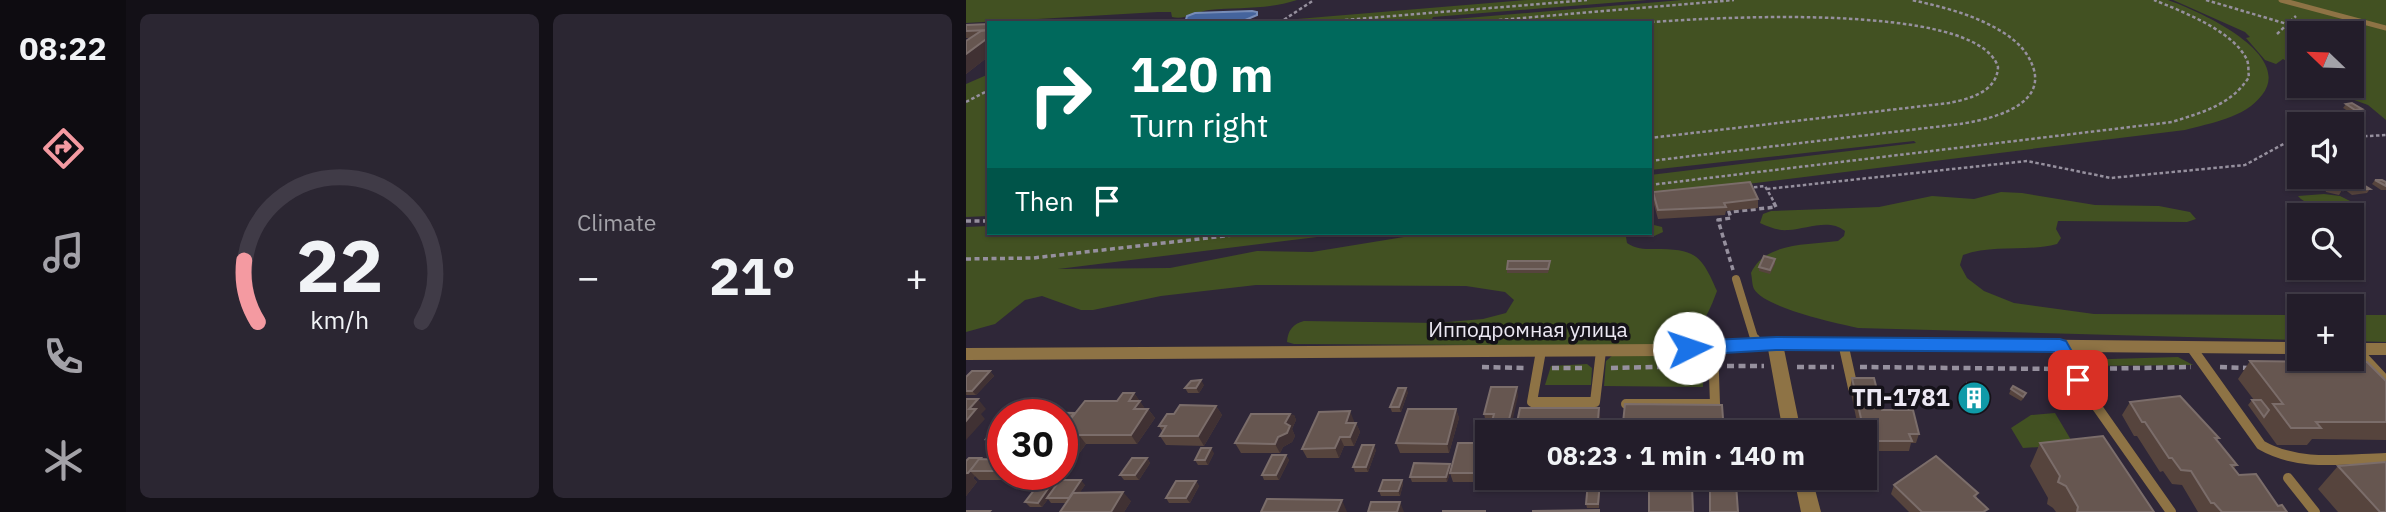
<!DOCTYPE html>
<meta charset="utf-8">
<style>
body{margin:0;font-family:"IBM Plex Sans",sans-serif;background:#2b2632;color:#f1f3f6;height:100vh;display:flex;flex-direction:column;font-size:26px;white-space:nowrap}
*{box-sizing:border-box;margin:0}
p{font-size:23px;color:#a3a2a8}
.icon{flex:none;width:38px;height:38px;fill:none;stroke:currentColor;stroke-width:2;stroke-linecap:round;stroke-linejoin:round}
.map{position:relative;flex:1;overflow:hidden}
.drawer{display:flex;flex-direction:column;gap:14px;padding:14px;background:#131017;width:840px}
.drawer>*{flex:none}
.guide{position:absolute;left:21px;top:21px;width:665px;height:214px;border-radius:0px;box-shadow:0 2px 5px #0004,0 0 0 2px #403b47;background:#00695c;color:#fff;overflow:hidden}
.needle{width:46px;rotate:293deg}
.buttons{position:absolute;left:1321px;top:21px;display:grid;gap:14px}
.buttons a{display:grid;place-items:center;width:77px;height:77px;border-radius:0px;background:#231d2a;box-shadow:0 2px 5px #0004,0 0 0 2px #403b47;font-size:35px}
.speed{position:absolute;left:21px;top:399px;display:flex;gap:14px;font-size:35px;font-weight:700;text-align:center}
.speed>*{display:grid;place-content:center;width:91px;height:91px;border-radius:50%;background:#231d2a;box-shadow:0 2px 5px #0004,0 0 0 2px #403b47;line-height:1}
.speed .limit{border:10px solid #d22;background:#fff;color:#111}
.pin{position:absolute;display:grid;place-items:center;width:60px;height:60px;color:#fff;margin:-30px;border-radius:14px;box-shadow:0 4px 10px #0006}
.me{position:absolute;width:77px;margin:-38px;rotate:86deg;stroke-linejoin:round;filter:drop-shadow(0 0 5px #0008)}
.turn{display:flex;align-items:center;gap:24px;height:147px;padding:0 28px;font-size:32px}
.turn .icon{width:91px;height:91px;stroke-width:2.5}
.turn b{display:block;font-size:49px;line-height:60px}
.then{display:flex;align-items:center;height:66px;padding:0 28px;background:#0003;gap:14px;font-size:26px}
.big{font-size:52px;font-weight:700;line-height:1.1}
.drawer .widget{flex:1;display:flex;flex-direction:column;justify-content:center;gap:10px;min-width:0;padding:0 24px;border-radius:10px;background:#2b2632}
.drawer .dial{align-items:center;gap:0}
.dial svg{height:182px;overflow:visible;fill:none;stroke:#403b47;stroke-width:7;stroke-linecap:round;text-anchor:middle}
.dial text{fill:#f1f3f6;stroke:none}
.heat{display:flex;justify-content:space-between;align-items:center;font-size:38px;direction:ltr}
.drawer .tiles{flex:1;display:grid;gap:14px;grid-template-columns:repeat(2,1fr)}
.trip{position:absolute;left:509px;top:420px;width:402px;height:70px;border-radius:0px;background:#231d2a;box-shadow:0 2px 5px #0004,0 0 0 2px #403b47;font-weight:700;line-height:70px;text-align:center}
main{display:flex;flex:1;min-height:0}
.dock{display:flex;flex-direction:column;width:126px;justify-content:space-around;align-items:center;background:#0e0c11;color:#a3a2a8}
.dock .icon{width:49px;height:49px}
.dock .selected{color:#f49aa1}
.dock b{font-size:32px;color:#f1f3f6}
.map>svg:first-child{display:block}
.green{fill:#425122}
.water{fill:#45649d;stroke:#778cb7;stroke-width:2}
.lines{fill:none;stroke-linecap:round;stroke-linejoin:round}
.path-far2{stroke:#96909e;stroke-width:2.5;stroke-dasharray:3.5 2.5;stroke-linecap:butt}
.path-far1{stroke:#96909e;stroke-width:3.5;stroke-dasharray:5 3.5;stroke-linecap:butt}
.path{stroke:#96909e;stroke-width:4.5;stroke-dasharray:7 4.5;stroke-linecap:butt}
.lane-far2{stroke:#8e7345;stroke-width:5}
.lane-far1{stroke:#8e7345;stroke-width:8}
.lane{stroke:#8e7345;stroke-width:10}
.street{fill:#8e7345;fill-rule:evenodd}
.wall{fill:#56443d}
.shaded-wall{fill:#403133}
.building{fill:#665650;stroke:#7b6d6a;stroke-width:2}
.route{fill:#1a73e8;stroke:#114b97;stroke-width:2}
.labels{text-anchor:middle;stroke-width:7;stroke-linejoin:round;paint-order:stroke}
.street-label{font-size:21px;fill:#ece8f3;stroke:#151219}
.near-poi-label{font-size:24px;font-weight:bold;fill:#ece8f3;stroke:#151219;text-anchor:end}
</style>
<main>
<nav class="dock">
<b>08:22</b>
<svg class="icon selected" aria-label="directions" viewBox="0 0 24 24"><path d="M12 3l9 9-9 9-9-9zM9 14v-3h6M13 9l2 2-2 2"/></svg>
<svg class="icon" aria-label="music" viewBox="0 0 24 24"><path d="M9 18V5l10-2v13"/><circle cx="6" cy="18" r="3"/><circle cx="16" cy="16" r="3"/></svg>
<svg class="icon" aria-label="phone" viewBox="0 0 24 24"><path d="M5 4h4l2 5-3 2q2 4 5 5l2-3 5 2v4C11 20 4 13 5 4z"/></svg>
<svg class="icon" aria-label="climate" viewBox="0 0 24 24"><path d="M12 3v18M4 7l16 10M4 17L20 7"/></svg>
</nav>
<section class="drawer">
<div class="tiles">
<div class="widget dial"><svg viewBox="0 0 100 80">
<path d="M14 69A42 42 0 1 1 86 69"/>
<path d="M14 69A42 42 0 0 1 8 42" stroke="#f49aa1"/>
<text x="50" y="56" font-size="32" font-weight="700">22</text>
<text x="50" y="72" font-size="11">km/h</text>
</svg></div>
<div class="widget"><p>Climate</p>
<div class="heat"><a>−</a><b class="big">21°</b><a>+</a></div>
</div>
</div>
</section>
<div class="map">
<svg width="1420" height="512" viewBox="0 0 1420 512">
<rect width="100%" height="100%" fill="#2f2738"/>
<g class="green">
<path d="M0,0h331c-30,10 -57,7 -88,10 -13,2 -24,10 -37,7l-1,-5h-13l-192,11z"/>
<path d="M561,0h120l-214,17 -2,4 251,-21h486c28,10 127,53 94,95 -17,23 -52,28 -77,35l-535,66v-21l266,-32 -2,-2 -264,29v-147h-401z"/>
<polygon points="1207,0 1420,0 1420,120 1402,105 1380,97 1366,86 1386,86 1386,33 1334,33 1333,69 1317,59 1310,64 1299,60 1280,38 1284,37 1279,32"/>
<polygon points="23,74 23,216 0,217 0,84"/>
<path d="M1035,192l21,1 73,12 64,1 31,6 6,7 -9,3 -129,-1 -2,8 5,9 -4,6c-31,8 -64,0 -94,11l-3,10 7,13 17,13 30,12 80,11 205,1v25l-441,-12c-22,-5 -93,-20 -104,-39 -2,-4 -2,-12 -3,-16 14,-31 57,-28 87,-32l6,-5 1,-5c-16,-13 -38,-2 -57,-1 -10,1 -19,-3 -28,-7l3,-9 8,-3 108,-4 53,-11 42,3z"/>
<path d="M1358,194l16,2 14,7c-13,7 -46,6 -56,-7z"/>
<path d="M684,224l12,3 1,5 -11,5 -23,-1 -3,1 1,6c9,6 16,6 27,6 41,0 47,5 63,42 -13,35 -22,49 -61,55l-362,-2 -7,-2c1,-12 6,-18 17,-21l133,2 46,-4 23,-6 8,-13 -9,-8 -39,-6 -210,-1 -95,11 -68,14h-12l-39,-14 -17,4 -30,24 -29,8v-105l23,-1v7h361l-292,36 112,-1 87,-17 55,1 98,-16 48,-3h192z"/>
<polygon points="1386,315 1420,315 1420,342 1386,341"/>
<polygon points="647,355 730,355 736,362 737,387 638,386 640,361"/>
<polygon points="1212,357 1227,365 1113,366 1111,360"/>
<polygon points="621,364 626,368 625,385 579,385 585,366"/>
<polygon points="1089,413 1108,445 1057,448 1045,428 1065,415"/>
</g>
<polygon class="water" points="286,11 291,12 291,15 277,21 219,23 221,16 229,13"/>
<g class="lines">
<g class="path-far2">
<polyline points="1240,0 1321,24"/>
<polyline points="313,23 348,0"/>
<polyline points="343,23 621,0"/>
<polyline points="497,23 768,0"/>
<path d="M673,23c64,-5 338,-23 359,44 -1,25 -29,32 -49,36l-299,35"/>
<polyline points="1311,34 1330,16"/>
<polyline points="0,102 23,90"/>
<polyline points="1386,137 1420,135"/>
<path d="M684,161l310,-37c26,-4 84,-16 74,-54 -5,-17 -16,-28 -30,-37 -28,-18 -61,-26 -92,-33"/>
<path d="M684,185l522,-63c31,-10 59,-17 77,-45 -1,-5 0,-12 -2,-17 -13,-29 -66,-49 -93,-60"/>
<polyline points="782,188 799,186 808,202"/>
<polyline points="801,189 1061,161 1145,178 1279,165 1323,141 1334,141"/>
</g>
<g class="path-far1">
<polyline points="0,221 23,221"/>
<polyline points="0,259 67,258 285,233"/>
<polyline points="767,270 752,220 765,218 763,212 810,207 807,201"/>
</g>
<g class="path">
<polyline points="761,366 798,366"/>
<polyline points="516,367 560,368"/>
<polyline points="831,367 868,367"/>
<polyline points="894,367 1092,369"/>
<polyline points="1254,367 1281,368"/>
<polyline points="586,368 620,368"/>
<polyline points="645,368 735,366"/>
<polyline points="1121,369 1225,367"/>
</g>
<polyline class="lane-far2" points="1315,0 1420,28"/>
<polyline class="lane-far1" points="770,279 789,341"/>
<g class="lane">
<polyline points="789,339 790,344"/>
<polyline points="877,343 887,388"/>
<polyline points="1094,345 1112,380 1205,512"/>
<path d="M1225,347l70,98c38,22 83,14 125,13"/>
<polyline points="1390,349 1420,381"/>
<polyline points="575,351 566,402 629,402 635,351"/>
<polyline points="660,404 749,404 747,346"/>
<polyline points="1322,478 1349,512"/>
</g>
<g class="street">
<polygon points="809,337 1334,342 1334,354 818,349 835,432 817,432 802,349 699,356 0,360 0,348 699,344"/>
<rect x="1386" y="343" width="34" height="12"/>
<polygon points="828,478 846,478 855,512 835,512"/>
</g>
</g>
<g class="wall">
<polygon points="23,24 23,56 0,74 0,41 4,38 0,38 0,25"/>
<polygon points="1380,104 1396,109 1393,113 1387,114 1377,108"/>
<polygon points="1334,171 1334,177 1348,177 1354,181 1351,186 1343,186 1329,176 1331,172"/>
<polygon points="1409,180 1420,182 1420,190 1415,190 1406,184"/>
<polygon points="1361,183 1376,190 1373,195 1360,192 1358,187"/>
<polygon points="1381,185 1404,189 1401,193 1386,195 1378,189"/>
<polygon points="687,192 792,199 792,208 760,211 759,215 692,219 687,201"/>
<polygon points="809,259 809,264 804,274 793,271 793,267"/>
<polygon points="584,266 582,273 541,273 541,269"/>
<polygon points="1362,359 1368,359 1420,381 1420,440 1346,439 1341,445 1311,445 1282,405 1286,400 1288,400 1272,379 1284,361 1360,362"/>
<polygon points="24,371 28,376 10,395 0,395 0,377"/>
<polygon points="886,378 916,410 953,434 950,443 945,443 943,451 900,451 900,432 893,432 884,388"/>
<polygon points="1001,383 1020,403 1018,408 997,402"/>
<polygon points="238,385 233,393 222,393 219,388"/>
<polygon points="1045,389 1060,393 1058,398 1055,401 1043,394"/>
<polygon points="442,392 435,412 426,412 424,407"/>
<polygon points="168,393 179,409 182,409 189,418 171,444 120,444 112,455 103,456 96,465 96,415 109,414 151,401"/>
<polygon points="552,396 525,423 520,423 518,414"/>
<polygon points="1164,402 1253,438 1251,441 1271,465 1268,468 1273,475 1321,512 1232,512 1216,485 1206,484 1197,471 1194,472 1171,436 1168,436 1156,415"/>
<polygon points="250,406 256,415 238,446 200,445 194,436 197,432 193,426 208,414"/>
<polygon points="490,409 493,418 483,453 434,453 430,443"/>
<polygon points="328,415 330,420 326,429 329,436 326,442 317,447 314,453 275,453 269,443"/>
<polygon points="388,421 388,423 390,423 394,432 388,446 378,446 373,458 341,458 336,449"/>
<polygon points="37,427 37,456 36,456 27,447 30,443 24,443 20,439"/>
<polygon points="522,443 522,478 526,478 525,482 487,482 484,473 481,482 446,482 444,477 485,468"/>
<polygon points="1074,443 1188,512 1090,512 1087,508 1081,504 1082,498 1064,466"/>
<polygon points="410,450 402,472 389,472 387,467"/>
<polygon points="248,453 242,465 232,465 229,460"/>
<polygon points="320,455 323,460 313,480 298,480 296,475"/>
<polygon points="181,458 184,463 173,480 158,480 154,475"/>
<polygon points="17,459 37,460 37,474 90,474 86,480 91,483 119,485 114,492 165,501 158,512 94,512 100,503 85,503 82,499 76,507 64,507 59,502 76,480 13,480 9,476 7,478 11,482 0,496 0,461"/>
<polygon points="1372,466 1420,512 1372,512 1352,489"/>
<polygon points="672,478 771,478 770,483 672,483"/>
<polygon points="436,480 437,484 434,496 415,496 413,491"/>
<polygon points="230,481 233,486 224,503 203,503 200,498"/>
<polygon points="928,485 1012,493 1010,498 1020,512 943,512 925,494"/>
<polygon points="634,487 633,508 621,508 620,504"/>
</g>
<g class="shaded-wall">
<polygon points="23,37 23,56 0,74 0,54"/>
<polygon points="1396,109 1393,113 1387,114 1389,110"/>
<polygon points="24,371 28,376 10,395 6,391"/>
<polygon points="235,380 238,385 233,393 230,388"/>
<polygon points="551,387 552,396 544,432 540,432"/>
<polygon points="440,388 442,392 435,412 433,407"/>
<polygon points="168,393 180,410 175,418 163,401"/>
<polygon points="12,399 20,409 15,414 19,419 0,440 0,421 3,409"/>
<polygon points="250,406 256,415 238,446 232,436"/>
<polygon points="633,408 635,422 634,432 631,432"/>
<polygon points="182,409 189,418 171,444 165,435"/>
<polygon points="490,409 493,418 483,453 481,444"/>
<polygon points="384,411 388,421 384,432 380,423"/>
<polygon points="324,414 328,415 330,420 326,429 329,436 326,442 317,447 314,453 309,444"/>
<polygon points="390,423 394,432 388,446 384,437"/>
<polygon points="37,429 37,438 33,443 29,438"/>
<polygon points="113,435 120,444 112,455 104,446"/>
<polygon points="374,437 378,446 373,458 369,448"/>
<polygon points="408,445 410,450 402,472 400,467"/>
<polygon points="245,448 248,453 242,465 239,460"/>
<polygon points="99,451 103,456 96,465 96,455"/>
<polygon points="320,455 323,460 313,480 310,475"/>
<polygon points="181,458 184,463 173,480 169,475"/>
<polygon points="484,464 485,469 481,482 480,477"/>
<polygon points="4,471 9,476 7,478 11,482 0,496 0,475"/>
<polygon points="82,474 90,474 85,480 81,475"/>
<polygon points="88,480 92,485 81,498 82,499 76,507 72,503"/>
<polygon points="115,480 119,485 107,503 103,498"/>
<polygon points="436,480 437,484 434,496 432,491"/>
<polygon points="230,481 233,486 224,503 220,498"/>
<polygon points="157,492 165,501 158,512 145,512"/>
<polygon points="376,500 381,512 371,512"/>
<polygon points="434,502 438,512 431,512"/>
</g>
<g class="building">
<polygon points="23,24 23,30 0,31 0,25"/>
<polygon points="23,30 23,37 0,54 0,41 15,31"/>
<polygon points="1386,103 1396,109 1389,110 1380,104"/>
<polygon points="1339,177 1348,177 1354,181 1346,182"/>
<polygon points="1409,180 1416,180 1420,182 1420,186"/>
<polygon points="784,182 792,199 758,203 760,207 692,210 687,192"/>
<polygon points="1361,183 1374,185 1376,190 1363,188"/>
<polygon points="1396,184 1404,189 1389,190 1381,185"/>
<polygon points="798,256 809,259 804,270 793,267"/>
<polygon points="542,261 584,261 582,269 541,269"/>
<polygon points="1363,359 1368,359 1375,362 1401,362 1420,381 1420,422 1350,422 1355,428 1325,428 1307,404 1317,404 1284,361 1362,362"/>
<polygon points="6,371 24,371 6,391 0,391 0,377"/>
<polygon points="886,378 908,378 916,410 947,410 953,434 943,434 946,441 900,441 900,432 898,432"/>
<polygon points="235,380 230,388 219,388 225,381"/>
<polygon points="1001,383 1021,389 1020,403 999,397"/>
<polygon points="1047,386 1060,393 1057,397 1045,389"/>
<polygon points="525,387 551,387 540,432 523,432 528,414 518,414"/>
<polygon points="432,388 440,388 433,407 424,407"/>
<polygon points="157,393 168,393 163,401 174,401 168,409 182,409 165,435 113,435 104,446 96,446 96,430 119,401 151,401"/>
<polygon points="1214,396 1253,438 1249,438 1271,465 1265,465 1273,475 1290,474 1312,506 1316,505 1321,512 1256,512 1248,503 1245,503 1225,471 1215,470 1206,458 1203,458 1179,422 1176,422 1164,402"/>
<polygon points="0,399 12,399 3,409 10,409 0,421"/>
<polygon points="1286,400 1295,400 1303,410 1298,417"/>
<polygon points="659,404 756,405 758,432 656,432"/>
<polygon points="214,405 250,406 232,436 194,436 200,426 193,426 201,414 208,414"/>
<polygon points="554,408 633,408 631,432 549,432"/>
<polygon points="442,409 490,409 481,444 430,443"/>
<polygon points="384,411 380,423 390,423 384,437 374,437 369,448 336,449 353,412"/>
<polygon points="56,412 108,413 96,428 96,415 54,415"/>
<polygon points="285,414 324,414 319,423 324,426 321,433 312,437 309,444 269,443"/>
<polygon points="29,427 37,427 37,429 29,438 20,439"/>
<polygon points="37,436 37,447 27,447"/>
<polygon points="1137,436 1188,512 1111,512 1112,507 1100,486 1092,482 1094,476 1074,443"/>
<polygon points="492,443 522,443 522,473 484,473"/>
<polygon points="396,445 408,445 400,467 387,467"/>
<polygon points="235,448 245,448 239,460 229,460"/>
<polygon points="306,455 320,455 310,475 296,475"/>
<polygon points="970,456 1012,493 1008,496 1022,509 1017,512 956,512 928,485"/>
<polygon points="3,458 15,458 2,473 0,473 0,461"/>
<polygon points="166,458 181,458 169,475 154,475"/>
<polygon points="13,459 37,460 37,471 4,471"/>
<polygon points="1420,462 1420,512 1414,512 1372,466"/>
<polygon points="448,463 484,464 480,477 444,477"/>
<polygon points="76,480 88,480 72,503 59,502"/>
<polygon points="94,480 115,480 103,498 81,498"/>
<polygon points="417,480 436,480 432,491 413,491"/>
<polygon points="210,481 230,481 220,498 200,498"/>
<polygon points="622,482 634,482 632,504 620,504"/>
<polygon points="744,484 770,484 772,512 744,512"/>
<polygon points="683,486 726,486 727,512 683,512"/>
<polygon points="157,492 145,512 94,512 107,493"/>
<polygon points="301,499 376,500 371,512 295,512"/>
<polygon points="405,502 434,502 431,512 402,512"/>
<polygon points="633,510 633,512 567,512 567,511"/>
<polygon points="0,511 24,511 23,512 0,512"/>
<rect x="477" y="511" width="42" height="1"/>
</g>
<polygon class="route" points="810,337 1094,339 1100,341 1122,380 1119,385 1112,387 1106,385 1088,352 810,350 723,355 716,353 714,348 716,343 723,341"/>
<defs>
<symbol id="building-disc" viewBox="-11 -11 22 22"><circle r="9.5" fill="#0f9aa8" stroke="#151219"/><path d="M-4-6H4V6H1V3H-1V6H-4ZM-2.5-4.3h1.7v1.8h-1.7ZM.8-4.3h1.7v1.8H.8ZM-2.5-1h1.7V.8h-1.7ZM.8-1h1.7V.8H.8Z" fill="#fff"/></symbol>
</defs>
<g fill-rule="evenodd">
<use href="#building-disc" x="989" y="379" width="38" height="38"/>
</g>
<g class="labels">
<g class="street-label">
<text x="562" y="337">Ипподромная улица</text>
</g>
<g class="near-poi-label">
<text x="984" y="406">ТП-1781</text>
</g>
</g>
</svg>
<div class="buttons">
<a><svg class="needle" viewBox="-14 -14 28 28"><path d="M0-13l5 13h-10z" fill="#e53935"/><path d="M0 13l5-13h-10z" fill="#a3a2a8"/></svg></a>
<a><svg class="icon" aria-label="sound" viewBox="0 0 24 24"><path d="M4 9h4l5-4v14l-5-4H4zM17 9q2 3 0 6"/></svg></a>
<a><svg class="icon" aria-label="search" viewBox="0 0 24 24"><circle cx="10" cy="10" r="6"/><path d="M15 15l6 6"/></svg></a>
<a>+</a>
</div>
<div class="speed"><div class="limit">30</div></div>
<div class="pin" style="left:1112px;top:380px;background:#d93025"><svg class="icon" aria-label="arrive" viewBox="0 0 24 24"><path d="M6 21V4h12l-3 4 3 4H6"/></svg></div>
<svg class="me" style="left:723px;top:348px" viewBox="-20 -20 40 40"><circle r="19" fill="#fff"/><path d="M0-13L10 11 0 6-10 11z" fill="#1a73e8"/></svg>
<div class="trip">08:23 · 1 min · 140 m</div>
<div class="guide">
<div class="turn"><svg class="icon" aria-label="right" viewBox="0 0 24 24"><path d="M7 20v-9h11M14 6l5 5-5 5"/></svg><div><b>120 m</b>Turn right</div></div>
<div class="then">Then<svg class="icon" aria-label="arrive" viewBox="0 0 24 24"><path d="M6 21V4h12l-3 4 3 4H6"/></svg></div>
</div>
</div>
</main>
